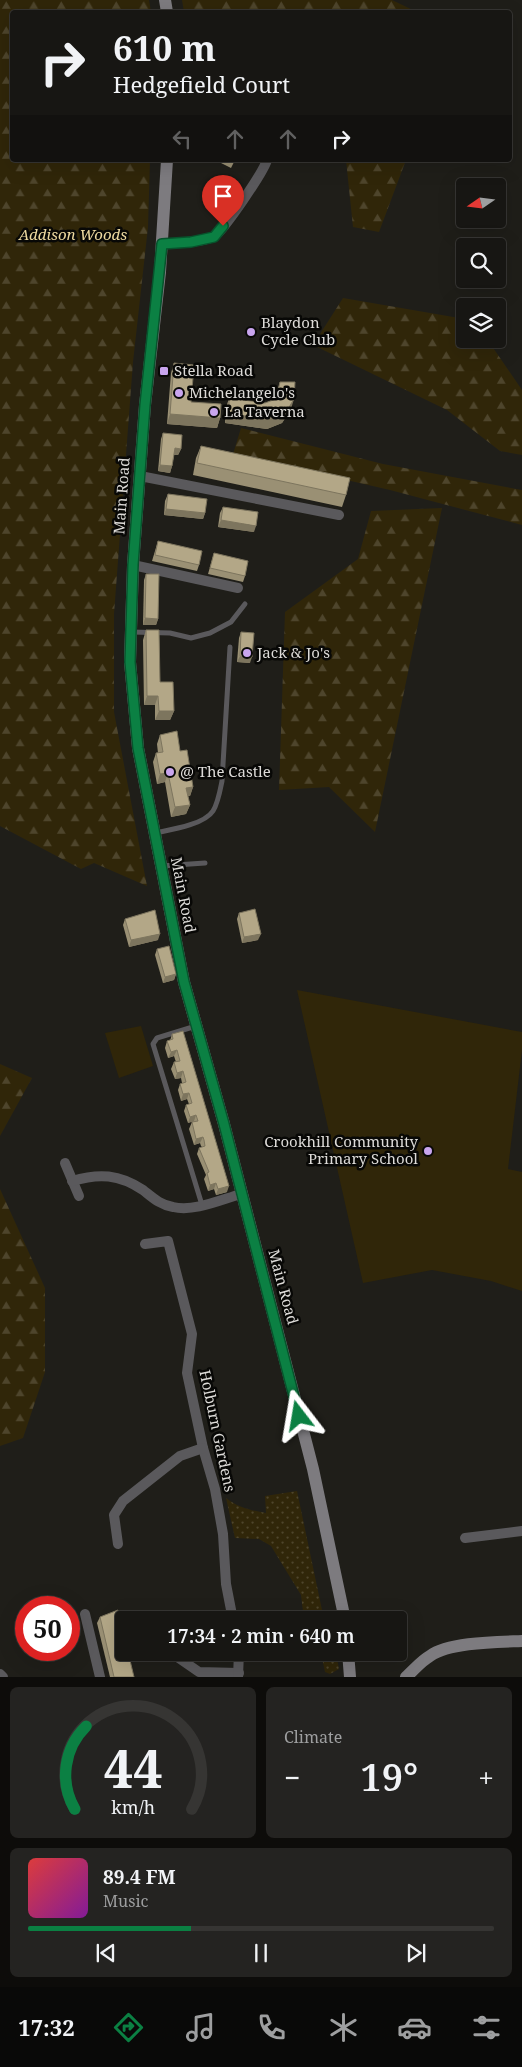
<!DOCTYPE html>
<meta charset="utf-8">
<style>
body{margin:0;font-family:"Noto Serif",serif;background:#242321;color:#f1f3f6;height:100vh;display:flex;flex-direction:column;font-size:19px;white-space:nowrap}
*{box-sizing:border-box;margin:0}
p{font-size:16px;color:#9e9fa0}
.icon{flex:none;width:28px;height:28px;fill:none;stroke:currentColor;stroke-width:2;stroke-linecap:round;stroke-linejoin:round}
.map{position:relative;height:1677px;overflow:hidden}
.panel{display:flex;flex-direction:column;gap:10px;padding:10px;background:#0d0c0a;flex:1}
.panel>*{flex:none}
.banner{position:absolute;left:10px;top:10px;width:502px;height:152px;border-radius:5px;box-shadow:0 5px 20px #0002,0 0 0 1px #363533;background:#171613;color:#f1f3f6;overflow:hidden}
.needle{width:32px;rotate:256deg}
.buttons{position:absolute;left:456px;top:178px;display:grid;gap:10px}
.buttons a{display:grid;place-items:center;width:50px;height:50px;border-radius:5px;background:#171613;box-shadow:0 5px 20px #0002,0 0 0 1px #363533;font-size:25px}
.speed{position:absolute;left:15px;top:1596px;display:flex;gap:10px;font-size:25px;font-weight:700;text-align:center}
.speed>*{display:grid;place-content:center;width:65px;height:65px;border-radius:50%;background:#171613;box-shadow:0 5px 20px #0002,0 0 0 1px #363533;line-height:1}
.speed .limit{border:8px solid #d22;background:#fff;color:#111}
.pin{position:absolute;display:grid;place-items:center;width:42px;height:42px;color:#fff;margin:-51px -21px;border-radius:50% 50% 50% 0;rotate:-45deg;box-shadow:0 0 5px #0007}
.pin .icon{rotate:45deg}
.me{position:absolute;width:55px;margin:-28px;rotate:346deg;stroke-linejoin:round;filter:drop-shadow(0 0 4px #0008)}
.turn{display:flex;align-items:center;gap:18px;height:105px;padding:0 20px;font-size:22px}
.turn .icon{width:65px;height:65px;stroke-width:2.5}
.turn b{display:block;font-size:35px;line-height:42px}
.lanes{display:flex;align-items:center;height:48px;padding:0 20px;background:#0003;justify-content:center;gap:25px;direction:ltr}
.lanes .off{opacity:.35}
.big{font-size:38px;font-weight:600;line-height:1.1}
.panel .tile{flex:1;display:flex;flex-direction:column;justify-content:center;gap:8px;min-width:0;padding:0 18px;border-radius:8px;background:#242321}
.panel .dial{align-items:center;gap:0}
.dial svg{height:130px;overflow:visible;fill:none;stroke:#363533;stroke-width:7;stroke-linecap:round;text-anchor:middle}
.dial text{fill:#f1f3f6;stroke:none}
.song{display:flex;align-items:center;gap:15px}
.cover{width:60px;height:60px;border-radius:8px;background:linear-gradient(135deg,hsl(0 70% 55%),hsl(290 70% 35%))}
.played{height:5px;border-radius:2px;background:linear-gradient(90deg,#0b8043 35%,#363533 35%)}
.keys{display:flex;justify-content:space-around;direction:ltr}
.heat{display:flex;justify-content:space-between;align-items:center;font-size:28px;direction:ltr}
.panel .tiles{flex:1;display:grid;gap:10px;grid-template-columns:1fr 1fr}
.tile:last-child{grid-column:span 2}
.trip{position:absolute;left:115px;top:1611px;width:292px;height:50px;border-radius:5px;background:#171613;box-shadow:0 5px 20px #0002,0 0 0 1px #363533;font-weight:600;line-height:50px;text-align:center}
.dock{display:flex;height:80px;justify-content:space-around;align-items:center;background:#090908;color:#9e9fa0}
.dock .icon{width:35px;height:35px}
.dock .on{color:#0b8043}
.dock b{font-size:22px;color:#f1f3f6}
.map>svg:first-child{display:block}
.grass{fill:url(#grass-dots)}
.forest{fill:url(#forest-firs)}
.green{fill:#302609}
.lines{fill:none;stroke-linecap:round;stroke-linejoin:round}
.lane{stroke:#5a595c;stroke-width:5}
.street{stroke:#5a595c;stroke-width:10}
.secondary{stroke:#7d7b7f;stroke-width:12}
.wall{fill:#9a9074}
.shaded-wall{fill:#7d755e}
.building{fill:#b3a787;stroke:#7d755e}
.route-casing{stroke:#07532c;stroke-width:12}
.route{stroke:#0b8043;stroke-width:9}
.poi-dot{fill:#c9a5ee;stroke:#080806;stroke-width:2}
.labels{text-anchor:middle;stroke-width:5;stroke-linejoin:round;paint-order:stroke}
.park-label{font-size:15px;font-style:italic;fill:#edd9a0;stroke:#080806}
.poi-label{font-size:15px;fill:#dddbd8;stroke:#080806;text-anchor:start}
.street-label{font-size:15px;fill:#dddbd8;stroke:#080806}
</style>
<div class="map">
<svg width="522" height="1677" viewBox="0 0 522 1677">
<defs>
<pattern id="grass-dots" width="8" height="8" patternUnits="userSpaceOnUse" patternTransform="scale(1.25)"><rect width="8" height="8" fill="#302609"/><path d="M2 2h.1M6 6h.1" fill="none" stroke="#4e452c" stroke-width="1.8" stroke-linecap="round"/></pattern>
<pattern id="forest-firs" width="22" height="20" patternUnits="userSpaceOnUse" patternTransform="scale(1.25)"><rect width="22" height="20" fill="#302609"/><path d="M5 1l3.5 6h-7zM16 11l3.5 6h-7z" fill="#4e452c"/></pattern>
</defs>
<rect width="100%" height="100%" fill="#1f1e19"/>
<g class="grass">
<path d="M297,1491l25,119 9,10h-27l-3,-25 -30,-49 -12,-7 -24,-1 -9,-40c13,10 24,12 40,15l-1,-17z"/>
<polygon points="321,1653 336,1653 339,1669 330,1674 325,1672"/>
</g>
<g class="forest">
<polygon points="0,0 149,0 151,12 12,12 12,160 150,160 148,227 133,362 114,614 114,712 147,886 94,863 81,869 0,826"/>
<polygon points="182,0 392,0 417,12 184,12"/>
<polygon points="346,160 406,160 379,232 353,227"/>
<polygon points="343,298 465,319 465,339 487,339 522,390 522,455 500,451 447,410 313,345"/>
<polygon points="241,428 383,464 522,490 522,525 390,490 233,454"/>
<polygon points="442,508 375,832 329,787 279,790 285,612 358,559 371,511"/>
<polygon points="0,1064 32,1078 0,1136"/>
<polygon points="0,1189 45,1288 45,1372 23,1438 0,1446"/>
</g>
<g class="green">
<polygon points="297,990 522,1032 522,1050 508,1169 522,1172 522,1291 491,1281 432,1270 363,1283"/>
<polygon points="141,1026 153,1066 119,1078 105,1033"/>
</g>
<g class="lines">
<g class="lane">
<polyline points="132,632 170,633 191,638 210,633 231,622 245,604"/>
<path d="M155,833c14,-3 49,-8 58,-22 5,-8 7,-20 9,-30l8,-134"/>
<polyline points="161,866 205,863"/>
<polyline points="196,1026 157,1038 153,1044 202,1205"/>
</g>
<g class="street">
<path d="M162,244c11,-1 45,-2 53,-8 10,-8 48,-63 52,-76"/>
<polyline points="140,476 339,515"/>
<polyline points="133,565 238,588"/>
<polyline points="65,1163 79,1196"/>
<path d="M72,1181c27,-8 47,-7 71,9 9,7 17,15 30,17 21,5 47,-7 68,-13"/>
<polyline points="145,1244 168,1241 192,1334 187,1373 203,1448 215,1489 223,1534 226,1584 233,1620"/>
<polyline points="465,1538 522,1531"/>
<polyline points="118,1544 114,1515 123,1501 180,1456 203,1448"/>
<polyline points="85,1614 100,1677"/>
<polyline points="170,1652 199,1672 239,1673"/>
<polyline points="0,1674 3,1677"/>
<polyline points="238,1677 239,1652"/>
</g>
<g class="secondary">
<polyline points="165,0 167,12"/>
<polyline points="167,160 160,272 145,405 133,565 130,662 138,748 184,982 224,1124 313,1469 345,1620"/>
<polyline points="348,1652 350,1677"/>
<path d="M406,1677c8,-7 15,-16 24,-21 19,-14 68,-14 92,-15"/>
</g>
</g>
<g class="wall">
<polygon points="217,160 235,160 231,168 217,161"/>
<polygon points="174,363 191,402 220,418 217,428 167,424 171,373"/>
<polygon points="280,382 291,409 282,423 267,429 225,423 226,408 229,398 265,403 275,399"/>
<polygon points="163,433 181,449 178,455 174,455 172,466 170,473 158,471 161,439"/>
<polygon points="201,446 346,495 342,507 193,475 196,458"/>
<polygon points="168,494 205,513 203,519 164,515 165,501"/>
<polygon points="223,507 254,532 218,527 220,513"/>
<polygon points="158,541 199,565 197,571 152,561"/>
<polygon points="214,553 245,576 243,582 208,574"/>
<polygon points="146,574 158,619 156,625 143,625 144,580"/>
<polygon points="146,630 160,682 174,711 170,720 155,720 155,705 144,705 143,640"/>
<polygon points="241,632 250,663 237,662 239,638"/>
<polygon points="160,735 180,751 193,787 190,796 188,796 190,805 186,814 171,817 165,782 157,784 153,762 156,753 158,753 157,744"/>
<polygon points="239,913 258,940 242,943 237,919"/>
<polygon points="125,919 158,940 129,947 123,925"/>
<polygon points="157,949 176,974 174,980 163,983 155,955"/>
<polygon points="172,1034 227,1192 216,1195 214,1189 208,1191 204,1179 206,1175 197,1154 199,1148 202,1147 201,1146 200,1143 194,1145 189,1129 192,1122 194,1121 188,1123 184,1111 186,1105 189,1104 187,1099 181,1101 178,1090 180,1084 182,1083 181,1078 175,1079 171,1069 174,1062 176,1062 174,1056 168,1058 165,1048 167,1041 170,1041"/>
<polygon points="100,1617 134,1677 110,1677 97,1623"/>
</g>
<g class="shaded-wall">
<polygon points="294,399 291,409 282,423 267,429 225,423 229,414"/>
<polygon points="170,414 220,418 217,428 167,424"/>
<polygon points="175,448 181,449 178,455 173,455"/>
<polygon points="160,465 172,466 170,473 158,471"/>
<polygon points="166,509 205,513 203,519 164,515"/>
<polygon points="221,520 256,526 254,532 218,527"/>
<polygon points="145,618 158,619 156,625 143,625"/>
<polygon points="240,656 252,657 250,663 237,662"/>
<polygon points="147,696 158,696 155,705 144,705"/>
<polygon points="159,711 174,711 170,720 155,720"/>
<polygon points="168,773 165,782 157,784 160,774"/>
<polygon points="193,787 190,796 183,797 186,788"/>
<polygon points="190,805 186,814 171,817 175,807"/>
<polygon points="160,934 158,940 129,947 131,940"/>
<polygon points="261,934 258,940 242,943 244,937"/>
<polygon points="176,974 174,980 163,983 165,977"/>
<polygon points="177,1050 174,1056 168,1058 171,1052"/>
<polygon points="183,1071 181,1078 175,1079 177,1073"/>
<polygon points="189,1093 187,1099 181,1101 183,1094"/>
<polygon points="196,1115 194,1121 188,1123 190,1117"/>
<polygon points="203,1137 200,1143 194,1145 196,1139"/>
<polygon points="216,1183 214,1189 208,1191 210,1185"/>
<polygon points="229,1186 227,1192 216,1195 218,1189"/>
</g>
<g class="building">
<polygon points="174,363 194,365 191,402 221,404 220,418 170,414"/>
<polygon points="280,382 295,382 294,399 285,414 270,419 229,414 229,398 265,403 276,399"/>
<polygon points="163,433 182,435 181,449 175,448 172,466 160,465"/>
<polygon points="201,446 350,478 346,495 197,463"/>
<polygon points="168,494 207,499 205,513 166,509"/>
<polygon points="223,507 258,512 256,526 221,520"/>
<polygon points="158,541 202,551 199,565 155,555"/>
<polygon points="214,553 248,561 245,576 210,568"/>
<polygon points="146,574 159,574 158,619 145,618"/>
<polygon points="146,630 159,630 160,682 173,682 174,711 159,711 158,696 147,696"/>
<polygon points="241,632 254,633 252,657 240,656"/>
<polygon points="177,731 180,751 187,750 193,787 186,788 190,805 175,807 168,773 160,774 156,753 163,752 160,735"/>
<polygon points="255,909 261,934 244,937 239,913"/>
<polygon points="155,910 160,934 131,940 125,919"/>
<polygon points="169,946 176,974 165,977 157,949"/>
<polygon points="183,1031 229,1186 218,1189 216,1183 210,1185 207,1173 209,1172 199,1148 205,1146 204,1140 203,1137 196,1139 192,1122 198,1121 196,1115 190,1117 186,1105 192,1103 189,1093 183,1094 180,1084 186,1082 183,1071 177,1073 174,1062 180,1061 177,1050 171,1052 167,1041 173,1039 172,1034"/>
<polygon points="118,1610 124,1635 124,1652 128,1652 134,1677 114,1677 100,1617"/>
</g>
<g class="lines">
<defs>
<polyline id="route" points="223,226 214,237 191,242 162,244 145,405 133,565 130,662 138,748 184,982 224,1124 299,1416"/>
</defs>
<use href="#route" class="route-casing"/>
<use href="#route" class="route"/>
</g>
<g class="poi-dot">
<circle cx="251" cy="332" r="5"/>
<rect x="159" y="366" width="10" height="10" rx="2.5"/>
<circle cx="179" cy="393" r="5"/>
<circle cx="214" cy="412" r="5"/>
<circle cx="247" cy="653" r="5"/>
<circle cx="170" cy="772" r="5"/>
<circle cx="428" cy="1151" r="5"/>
</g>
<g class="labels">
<g class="park-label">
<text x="73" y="240">Addison Woods</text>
</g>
<g class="poi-label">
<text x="261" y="328">Blaydon<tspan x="261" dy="17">Cycle Club</tspan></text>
<text x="174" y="376">Stella Road</text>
<text x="189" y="398">Michelangelo's</text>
<text x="224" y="417">La Taverna</text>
<text x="257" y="658">Jack &amp; Jo's</text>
<text x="180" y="777">@ The Castle</text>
<text x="418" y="1147" text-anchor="end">Crookhill Community<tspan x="418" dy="17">Primary School</tspan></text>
</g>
<g class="street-label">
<text transform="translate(122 496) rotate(-86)" y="5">Main Road</text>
<text transform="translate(183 895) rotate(79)" y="5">Main Road</text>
<text transform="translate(283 1287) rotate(75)" y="5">Main Road</text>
<text transform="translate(217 1431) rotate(78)" y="5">Holburn Gardens</text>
</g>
</g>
</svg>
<div class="buttons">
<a><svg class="needle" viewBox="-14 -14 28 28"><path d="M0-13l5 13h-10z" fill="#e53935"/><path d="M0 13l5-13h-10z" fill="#9e9fa0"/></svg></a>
<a><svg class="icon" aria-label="search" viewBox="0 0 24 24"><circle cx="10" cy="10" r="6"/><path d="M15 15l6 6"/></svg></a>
<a><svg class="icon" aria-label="layers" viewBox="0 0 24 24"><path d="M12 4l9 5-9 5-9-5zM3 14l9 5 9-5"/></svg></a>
</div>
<div class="speed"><div class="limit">50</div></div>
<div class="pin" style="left:223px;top:226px;background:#d93025"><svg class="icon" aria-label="arrive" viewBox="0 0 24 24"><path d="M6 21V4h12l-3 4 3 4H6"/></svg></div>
<svg class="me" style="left:299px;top:1416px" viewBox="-20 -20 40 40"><path d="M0-17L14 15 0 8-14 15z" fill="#0b8043" stroke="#fff" stroke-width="4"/></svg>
<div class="trip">17:34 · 2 min · 640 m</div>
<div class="banner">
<div class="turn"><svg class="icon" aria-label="right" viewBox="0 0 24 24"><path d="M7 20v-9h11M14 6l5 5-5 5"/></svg><div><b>610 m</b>Hedgefield Court</div></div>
<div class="lanes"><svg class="icon off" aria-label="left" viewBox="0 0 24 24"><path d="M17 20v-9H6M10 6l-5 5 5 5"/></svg><svg class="icon off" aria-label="ahead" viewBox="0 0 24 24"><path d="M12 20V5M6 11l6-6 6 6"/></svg><svg class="icon off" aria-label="ahead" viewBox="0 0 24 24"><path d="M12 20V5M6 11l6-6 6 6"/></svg><svg class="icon" aria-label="right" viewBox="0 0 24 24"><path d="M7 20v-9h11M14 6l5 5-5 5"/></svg></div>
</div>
</div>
<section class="panel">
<div class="tiles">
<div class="tile dial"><svg viewBox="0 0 100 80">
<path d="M14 69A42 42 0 1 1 86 69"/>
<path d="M14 69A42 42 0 0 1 21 18" stroke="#0b8043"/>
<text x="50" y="56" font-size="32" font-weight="700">44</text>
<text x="50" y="72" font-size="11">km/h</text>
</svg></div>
<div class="tile"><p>Climate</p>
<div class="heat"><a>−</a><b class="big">19°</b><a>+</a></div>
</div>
<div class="tile">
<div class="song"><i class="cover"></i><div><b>89.4 FM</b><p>Music</p></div></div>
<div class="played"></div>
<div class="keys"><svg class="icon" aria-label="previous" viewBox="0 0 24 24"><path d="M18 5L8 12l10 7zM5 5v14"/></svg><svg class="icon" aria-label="pause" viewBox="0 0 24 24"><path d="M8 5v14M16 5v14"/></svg><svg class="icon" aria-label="next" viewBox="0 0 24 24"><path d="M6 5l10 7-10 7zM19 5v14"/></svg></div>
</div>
</div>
</section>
<nav class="dock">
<b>17:32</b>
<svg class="icon on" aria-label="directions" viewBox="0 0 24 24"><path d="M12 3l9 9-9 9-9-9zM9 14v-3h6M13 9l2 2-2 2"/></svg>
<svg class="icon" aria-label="music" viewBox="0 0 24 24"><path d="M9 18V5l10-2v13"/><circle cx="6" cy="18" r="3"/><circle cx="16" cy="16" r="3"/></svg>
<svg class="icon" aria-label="phone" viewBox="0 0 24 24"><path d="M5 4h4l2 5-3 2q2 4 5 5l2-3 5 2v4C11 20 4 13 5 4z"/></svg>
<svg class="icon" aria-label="climate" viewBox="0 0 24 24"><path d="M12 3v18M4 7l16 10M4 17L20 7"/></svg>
<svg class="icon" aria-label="car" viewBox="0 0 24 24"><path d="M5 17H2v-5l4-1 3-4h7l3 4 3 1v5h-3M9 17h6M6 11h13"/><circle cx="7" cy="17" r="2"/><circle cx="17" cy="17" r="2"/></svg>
<svg class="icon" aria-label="filters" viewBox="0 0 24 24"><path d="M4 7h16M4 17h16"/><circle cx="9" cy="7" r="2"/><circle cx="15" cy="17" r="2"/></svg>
</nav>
